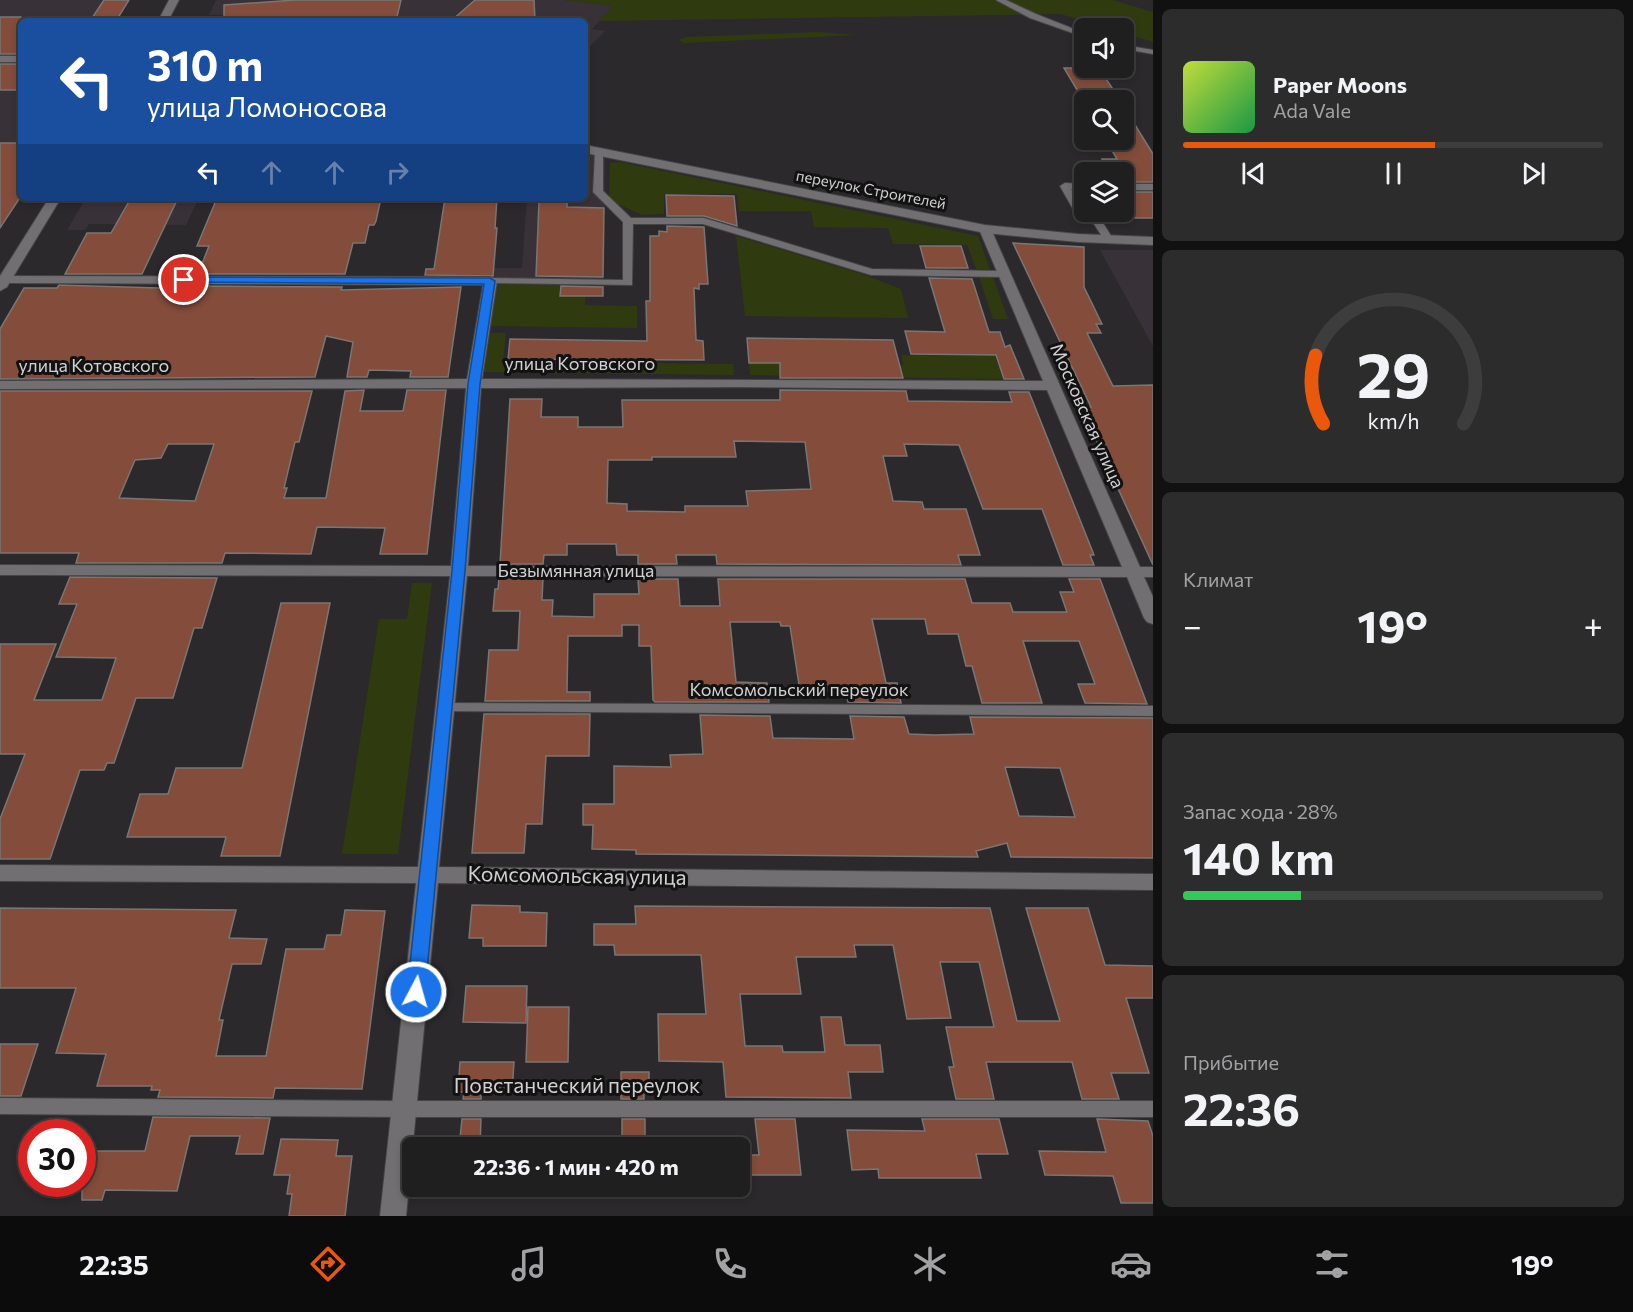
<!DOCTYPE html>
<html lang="ru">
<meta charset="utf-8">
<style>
body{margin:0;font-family:Commissioner,sans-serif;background:#2d2c2d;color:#f1f3f6;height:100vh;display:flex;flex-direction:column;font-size:22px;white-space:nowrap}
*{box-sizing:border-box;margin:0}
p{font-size:20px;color:#a2a2a5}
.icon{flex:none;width:33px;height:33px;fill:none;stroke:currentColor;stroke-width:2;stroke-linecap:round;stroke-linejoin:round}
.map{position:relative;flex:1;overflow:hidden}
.details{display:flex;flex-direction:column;gap:9px;padding:9px;background:#121112;width:480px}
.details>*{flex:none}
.guide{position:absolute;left:18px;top:18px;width:570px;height:183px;border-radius:9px;box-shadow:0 3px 9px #0003,0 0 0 2px #3d3d3e;background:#1a4fa0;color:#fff;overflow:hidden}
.buttons{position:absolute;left:1074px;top:18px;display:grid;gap:12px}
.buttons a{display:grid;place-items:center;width:60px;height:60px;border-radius:9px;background:#201f20;box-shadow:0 3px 9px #0003,0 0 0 2px #3d3d3e;font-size:30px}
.speed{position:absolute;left:18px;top:1119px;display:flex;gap:12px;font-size:30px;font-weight:700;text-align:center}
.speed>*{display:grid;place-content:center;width:78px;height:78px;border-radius:50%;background:#201f20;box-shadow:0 3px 9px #0003,0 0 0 2px #3d3d3e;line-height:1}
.speed .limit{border:9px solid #d22;background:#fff;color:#111}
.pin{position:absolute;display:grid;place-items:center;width:51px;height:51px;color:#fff;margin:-26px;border:3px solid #fff;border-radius:50%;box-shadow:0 2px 6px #0007}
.me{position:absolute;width:66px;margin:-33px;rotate:6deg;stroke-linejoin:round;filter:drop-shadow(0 0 4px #0008)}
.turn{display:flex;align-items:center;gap:21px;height:126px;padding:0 30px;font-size:27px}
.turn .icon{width:78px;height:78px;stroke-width:2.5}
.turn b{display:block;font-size:42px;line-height:51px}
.lanes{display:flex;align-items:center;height:57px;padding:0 30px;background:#0003;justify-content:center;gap:30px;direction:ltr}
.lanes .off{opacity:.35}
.big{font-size:45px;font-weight:700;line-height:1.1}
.details .widget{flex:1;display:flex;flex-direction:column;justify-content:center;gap:9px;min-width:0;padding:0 21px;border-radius:9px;background:#2d2c2d}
.details .dial{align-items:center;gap:0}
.dial svg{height:156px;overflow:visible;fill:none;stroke:#3d3d3e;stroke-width:7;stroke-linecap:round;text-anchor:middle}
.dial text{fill:#f1f3f6;stroke:none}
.song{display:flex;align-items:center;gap:18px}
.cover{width:72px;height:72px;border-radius:9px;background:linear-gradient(135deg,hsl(70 70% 55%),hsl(140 70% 35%))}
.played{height:6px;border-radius:3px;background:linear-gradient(90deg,#ea580c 60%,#3d3d3e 60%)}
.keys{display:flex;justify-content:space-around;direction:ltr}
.heat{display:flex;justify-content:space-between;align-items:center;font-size:33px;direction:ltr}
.charge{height:9px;border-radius:4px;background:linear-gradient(90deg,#34c759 28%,#3d3d3e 0)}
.trip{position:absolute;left:402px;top:1137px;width:348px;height:60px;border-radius:9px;background:#201f20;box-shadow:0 3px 9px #0003,0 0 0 2px #3d3d3e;font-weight:700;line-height:60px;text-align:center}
.dock{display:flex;height:96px;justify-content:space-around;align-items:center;background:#0d0c0d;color:#a2a2a5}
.dock .icon{width:42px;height:42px}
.dock .on{color:#ea580c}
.dock b{font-size:27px;color:#f1f3f6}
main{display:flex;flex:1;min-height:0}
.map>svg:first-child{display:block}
.built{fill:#383238}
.green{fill:#303a0f}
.building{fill:#834c3b;stroke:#797674;stroke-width:1.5;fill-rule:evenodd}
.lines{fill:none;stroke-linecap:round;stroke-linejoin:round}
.lane-casing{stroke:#454445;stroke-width:2}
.street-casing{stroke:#454445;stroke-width:2}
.secondary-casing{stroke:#454445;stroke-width:2}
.lane{fill:#716f71;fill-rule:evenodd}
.street{fill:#716f71;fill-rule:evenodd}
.secondary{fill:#716f71;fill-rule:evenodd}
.route{fill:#1a73e8;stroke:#114b97;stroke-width:1.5}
.labels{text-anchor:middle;stroke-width:6;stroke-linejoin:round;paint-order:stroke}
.far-street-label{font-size:15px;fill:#d2d1d2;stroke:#131213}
.street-label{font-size:18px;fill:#d2d1d2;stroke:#131213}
.near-street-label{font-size:21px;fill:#d2d1d2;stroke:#131213}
</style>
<main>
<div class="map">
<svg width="1153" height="1216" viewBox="0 0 1153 1216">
<rect width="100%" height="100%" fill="#2b292b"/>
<g class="built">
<polygon points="0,0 129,0 116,21 21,21 21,54 0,54"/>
<polygon points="216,0 564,0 614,6 592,29 605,31 585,51 585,21 221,21 224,15 209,15"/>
<polygon points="0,64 21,64 21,196 5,220 0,221"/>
<polygon points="585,154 605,158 603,279 424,278 426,268 522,268 527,198 585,198"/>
<polygon points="86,198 199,198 186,225 89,224 85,230 67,230"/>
<polygon points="1100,250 1153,250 1153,346"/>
</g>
<g class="green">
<polygon points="564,0 1113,0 1153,12 1153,42 1124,33 1124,28 1110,28 1060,14 600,21 613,6"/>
<polygon points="819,32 857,35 684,43 678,40 686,37"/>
<polygon points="620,162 978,236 990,269 976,269 967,245 893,244 888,228 814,227 811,211 739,211 737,194 664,194 664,214 642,215 609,200 610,163"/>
<polygon points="736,236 865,275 901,289 908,318 745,316"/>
<polygon points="979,277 993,277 1008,319 993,319"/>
<polygon points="493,284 586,285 585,305 637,306 637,328 486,326"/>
<polygon points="488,333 506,333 503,361 733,364 734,375 483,372"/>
<polygon points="901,355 995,356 1003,379 750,375 749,363 903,365"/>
<polygon points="412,583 432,583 398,854 342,854 379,619 407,619"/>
</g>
<g class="building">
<polygon points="104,0 129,0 116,21 90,21"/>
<polygon points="295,0 401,0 396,21 224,21 224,5"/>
<polygon points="475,0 534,0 535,21 451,21"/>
<rect x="0" y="17" width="21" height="37"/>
<rect x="0" y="64" width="21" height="26"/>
<polygon points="1064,68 1099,68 1120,100 1083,100"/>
<polygon points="1124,107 1153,154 1153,182 1124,182 1124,172 1110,172 1102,159 1117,159 1106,140 1124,140"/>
<polygon points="0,143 21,143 21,196 0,228"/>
<polygon points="1124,192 1153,192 1153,218 1128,218 1124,210"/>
<polygon points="666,195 734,196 737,226 704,216 667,216"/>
<polygon points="131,198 178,198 142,274 65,274 87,233 111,233"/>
<polygon points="217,198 318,199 381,198 376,221 374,225 369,225 365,243 353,243 345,274 198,274 209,246 197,246"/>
<polygon points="445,198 497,198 495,228 497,228 493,276 425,275 426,269 434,269"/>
<polygon points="539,202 567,202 567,207 604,208 603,277 536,276"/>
<polygon points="667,226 704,227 708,284 699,284 699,289 694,288 696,340 703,341 704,360 508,359 510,339 647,341 646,301 650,301 650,236 659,236 659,231 667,232"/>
<polygon points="1013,243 1084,247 1084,287 1102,324 1096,324 1101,333 1087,333 1113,386 1153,385 1153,565 1088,423 1094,423 1087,407 1091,407"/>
<polygon points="920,246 961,246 968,268 926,268"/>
<polygon points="929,278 972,279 989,332 1000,332 1005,347 1010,345 1024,379 1004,379 996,355 911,354 905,331 945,332"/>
<polygon points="59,285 192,289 193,286 342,287 341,290 461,287 448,377 410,377 411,371 369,370 367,377 347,377 353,342 326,336 315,377 0,379 0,329 24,288 57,288"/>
<polygon points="561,286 603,287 603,296 560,296"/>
<polygon points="747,338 893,340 903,378 780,378 780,363 749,363"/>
<path d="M364,390l-4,21h43l4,-21h39l-19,164h-47l5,-26 -68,-1 -6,27 -86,-1 -3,10h-146l3,-10h-79v-162h312l-13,51h-4l-11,46h3l-3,10h42l19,-107zM168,444h46l-19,57 -76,-3 16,-38 26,-2z"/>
<path d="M780,390l126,1 2,10 104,1 -3,-10h20l65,163h-4l4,10h-31l-21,-56h-59l-24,-64 -55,-1 3,12h-24l10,45 29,1 2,7h42l14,46h-22l3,10 -244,-1 -1,-9h-40l1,9h-39v-9h-21l-1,-11h-49v11h-23l-1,9h-43l10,-165h32l-1,18h37v10h45l-1,-27h158zM734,441l71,1 6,47 -65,2 2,15h-63v6l-58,-1v-7l-20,-1 1,-43h44v-3h84z"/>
<polygon points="70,577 217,578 202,628 194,628 173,698 136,698 114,763 107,763 104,770 80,770 50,859 0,859 0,819 25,754 0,754 0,644 56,644 34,700 102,700 116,658 56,657 77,604 59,604"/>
<polygon points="499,578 543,578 542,600 553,600 552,616 594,617 594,594 639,594 638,579 678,579 680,606 720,606 718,579 965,579 972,603 1010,603 1013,612 1067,612 1060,592 1074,592 1069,579 1100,579 1147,704 1085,703 1078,684 1095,684 1079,641 1023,641 1042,703 982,703 972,666 966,666 958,634 928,634 925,619 872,619 886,683 897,683 901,703 848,702 846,691 800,691 790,626 781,626 780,622 730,622 736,682 767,683 769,702 655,702 653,700 651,646 639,646 639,625 622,625 622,636 568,636 567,692 590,692 590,701 485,701 489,650 518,650 520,611 493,611 495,589 498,589"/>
<polygon points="281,603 330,603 280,856 221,856 226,837 127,837 140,794 168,794 176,768 242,768"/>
<polygon points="484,714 590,714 589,756 546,756 542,824 526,824 524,853 472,853"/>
<path d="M700,715l70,1 3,22 81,1 -4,-23 54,1 5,17 25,1 40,-1 -4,-17 183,1v140l-142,-1 -4,-14 -31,8 2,6 -342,-3v-4l-44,-1 1,-24h-10v-21h31v-38l57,1 -1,-12 33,-1zM1005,767l55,1 15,49 -56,-1z"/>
<polygon points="472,905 520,906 520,912 547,913 546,946 483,946 483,938 469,938"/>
<polygon points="635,906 990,908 1017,1021 1060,1021 1026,908 1088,908 1105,965 1153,966 1153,998 1126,998 1149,1073 1111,1073 1119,1099 1082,1099 1072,1062 986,1062 994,1099 956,1099 949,1067 954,1067 946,1027 994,1027 979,962 940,962 951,1018 907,1019 893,945 854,945 856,957 796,957 801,994 740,994 745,1046 782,1046 783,1052 825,1052 821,1017 841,1017 845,1045 880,1045 883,1072 848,1072 851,1098 726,1097 723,1062 659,1061 658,1014 706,1014 701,955 615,955 614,945 594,945 594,924 636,924"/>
<polygon points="0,908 236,910 229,938 267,939 261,964 232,964 219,1020 223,1020 216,1056 266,1056 286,949 324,949 327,935 341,935 345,910 385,911 362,1089 275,1088 273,1098 158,1097 160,1090 151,1090 152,1086 97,1086 106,1054 56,1053 76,988 0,988"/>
<polygon points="466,986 527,986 526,1023 463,1022"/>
<polygon points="528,1007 569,1007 568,1062 526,1062"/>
<polygon points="0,1044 38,1044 21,1096 0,1096"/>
<polygon points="460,1062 514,1062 512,1092 481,1092 481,1099 463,1099 464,1092 458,1092"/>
<polygon points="621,1072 649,1072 649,1094 644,1094 644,1099 621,1099"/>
<polygon points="153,1117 270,1118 263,1154 236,1154 240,1136 190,1136 177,1191 105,1190 102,1200 82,1200 82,1151 145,1151"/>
<polygon points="462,1119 481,1119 480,1148 459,1148"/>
<rect x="622" y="1119" width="23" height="17"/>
<polygon points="755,1119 795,1119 801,1175 751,1175 749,1155 759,1155"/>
<polygon points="922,1119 999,1119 1008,1154 976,1154 981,1178 879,1178 878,1169 852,1170 847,1130 925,1131"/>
<polygon points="1097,1119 1148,1121 1153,1136 1153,1203 1121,1203 1113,1176 1045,1175 1039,1151 1106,1152"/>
<polygon points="281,1139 338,1140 336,1156 352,1156 345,1216 289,1216 292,1194 287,1194 290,1175 274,1175"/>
</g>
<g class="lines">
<defs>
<g id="lane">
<polygon points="996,0 1006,0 1036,14 1084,33 1084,37 1030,18"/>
<polygon points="1124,45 1153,50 1153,54 1124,49"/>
<polygon points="599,149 603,152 603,191 631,218 704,218 872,269 1004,271 1009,274 1004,277 871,275 703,224 633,224 632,285 486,283 485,281 490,278 623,280 623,222 593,192 595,152"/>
<polygon points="1065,183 1084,184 1084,190 1071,189 1085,214 1097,218 1103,215 1102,212 1110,212 1113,216 1103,223 1113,239 1111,241 1105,241 1094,224 1078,218 1060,186"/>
<rect x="1124" y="184" width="29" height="6"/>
<polygon points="444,703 1153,706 1153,716 439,711 437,708 439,705"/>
<polygon points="0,1098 404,1101 1153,1101 1153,1117 404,1117 0,1114"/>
</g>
<path id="street" d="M985,225l6,4 149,338h13v10h-9l9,20v27l-6,-2 -3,-4 -17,-41 -660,-1 -28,291 714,7v16l-715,-7 -32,333h-26l36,-333 -416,-2v-16l418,2 32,-291 -450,-1v-10l451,1 15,-178 -466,1v-8l467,-2 16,-94 -478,-2 -5,-1v-6l490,1 7,4 -15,98 561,2 -64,-152zM740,387l307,3 75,177 -654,-1 13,-178z"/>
<g id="secondary">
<polygon points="169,0 179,0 168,21 158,21"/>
<rect x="0" y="56" width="21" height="6"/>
<polygon points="585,145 985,225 1078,234 1153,237 1153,245 1078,242 985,233 585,153"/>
<polygon points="49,198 61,198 7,287 0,291 0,276"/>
</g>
</defs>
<use href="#lane" class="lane-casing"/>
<use href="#street" class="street-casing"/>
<use href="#secondary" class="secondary-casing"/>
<use href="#lane" class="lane"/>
<use href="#street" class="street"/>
<use href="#secondary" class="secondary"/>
</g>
<polygon class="route" points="184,277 490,278 495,281 480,384 465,571 425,992 422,997 416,999 410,997 407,992 452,571 468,384 484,284 180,282 180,278"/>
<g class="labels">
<g class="far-street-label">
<text transform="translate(871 190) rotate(11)" y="5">переулок Строителей</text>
</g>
<g class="street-label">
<text x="580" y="370">улица Котовского</text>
<text x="94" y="372">улица Котовского</text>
<text transform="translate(1087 416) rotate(66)" y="6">Московская улица</text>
<text x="576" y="577">Безымянная улица</text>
<text x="799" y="696">Комсомольский переулок</text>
</g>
<g class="near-street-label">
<text transform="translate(577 876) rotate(1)" y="7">Комсомольская улица</text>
<text x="577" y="1093">Повстанческий переулок</text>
</g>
</g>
</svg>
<div class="buttons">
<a><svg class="icon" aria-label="sound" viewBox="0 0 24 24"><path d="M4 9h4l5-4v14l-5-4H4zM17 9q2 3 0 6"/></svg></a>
<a><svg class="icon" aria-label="search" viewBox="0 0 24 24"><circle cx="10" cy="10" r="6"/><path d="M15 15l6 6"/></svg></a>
<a><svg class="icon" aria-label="layers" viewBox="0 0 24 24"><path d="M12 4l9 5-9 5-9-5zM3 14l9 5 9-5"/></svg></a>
</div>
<div class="speed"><div class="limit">30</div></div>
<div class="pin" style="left:184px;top:280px;background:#d93025"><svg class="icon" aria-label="arrive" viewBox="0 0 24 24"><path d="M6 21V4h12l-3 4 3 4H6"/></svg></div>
<svg class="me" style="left:416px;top:992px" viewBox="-20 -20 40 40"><circle r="17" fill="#1a73e8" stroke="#fff" stroke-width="3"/><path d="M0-11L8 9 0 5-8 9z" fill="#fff"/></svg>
<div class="trip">22:36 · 1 мин · 420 m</div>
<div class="guide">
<div class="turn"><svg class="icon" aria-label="left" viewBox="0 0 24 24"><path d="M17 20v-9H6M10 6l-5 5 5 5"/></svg><div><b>310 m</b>улица Ломоносова</div></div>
<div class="lanes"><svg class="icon" aria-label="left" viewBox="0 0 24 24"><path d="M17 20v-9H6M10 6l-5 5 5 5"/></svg><svg class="icon off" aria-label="ahead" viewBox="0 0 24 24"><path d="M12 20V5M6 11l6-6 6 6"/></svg><svg class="icon off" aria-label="ahead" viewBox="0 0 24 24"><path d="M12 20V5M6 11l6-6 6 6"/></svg><svg class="icon off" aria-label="right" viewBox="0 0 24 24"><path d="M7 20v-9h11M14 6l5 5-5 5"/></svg></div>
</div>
</div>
<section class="details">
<div class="widget">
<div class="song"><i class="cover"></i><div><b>Paper Moons</b><p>Ada Vale</p></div></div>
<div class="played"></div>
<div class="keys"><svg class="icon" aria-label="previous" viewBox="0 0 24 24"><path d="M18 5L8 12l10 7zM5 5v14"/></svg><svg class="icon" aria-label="pause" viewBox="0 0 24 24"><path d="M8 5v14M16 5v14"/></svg><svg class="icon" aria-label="next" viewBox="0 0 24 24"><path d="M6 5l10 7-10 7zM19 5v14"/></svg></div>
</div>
<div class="widget dial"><svg viewBox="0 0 100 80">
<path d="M14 69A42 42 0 1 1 86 69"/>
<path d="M14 69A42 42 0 0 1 10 34" stroke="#ea580c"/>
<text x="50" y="56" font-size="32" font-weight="700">29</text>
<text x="50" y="72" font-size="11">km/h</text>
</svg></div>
<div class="widget"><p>Климат</p>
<div class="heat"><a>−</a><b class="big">19°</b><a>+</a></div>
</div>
<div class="widget"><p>Запас хода · 28%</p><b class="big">140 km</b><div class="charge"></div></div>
<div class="widget"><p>Прибытие</p><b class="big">22:36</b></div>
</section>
</main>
<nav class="dock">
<b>22:35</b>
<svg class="icon on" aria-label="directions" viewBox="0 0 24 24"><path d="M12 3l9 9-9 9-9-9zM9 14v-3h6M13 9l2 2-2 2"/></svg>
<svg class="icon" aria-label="music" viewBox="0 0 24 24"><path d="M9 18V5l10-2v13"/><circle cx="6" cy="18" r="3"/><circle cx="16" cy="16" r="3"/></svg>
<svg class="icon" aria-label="phone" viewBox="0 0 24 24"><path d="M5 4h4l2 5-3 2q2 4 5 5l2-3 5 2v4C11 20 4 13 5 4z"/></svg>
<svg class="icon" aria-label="climate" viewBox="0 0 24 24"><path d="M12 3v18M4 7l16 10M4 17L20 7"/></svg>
<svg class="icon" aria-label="car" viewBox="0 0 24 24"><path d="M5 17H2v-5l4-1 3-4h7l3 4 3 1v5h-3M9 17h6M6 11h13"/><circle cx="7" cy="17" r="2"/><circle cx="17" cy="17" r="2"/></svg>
<svg class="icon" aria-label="filters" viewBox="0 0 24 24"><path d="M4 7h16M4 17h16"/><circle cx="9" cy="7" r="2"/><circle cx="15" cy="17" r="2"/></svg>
<b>19°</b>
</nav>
